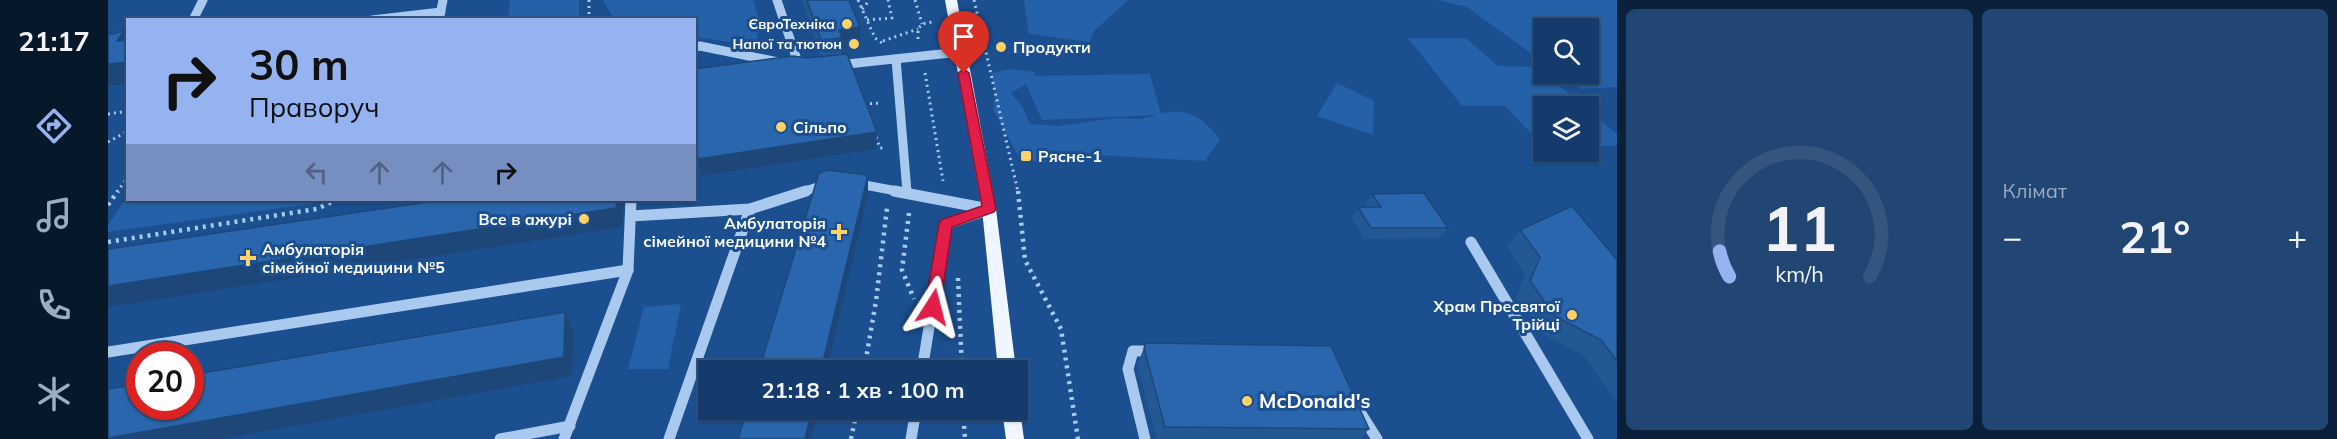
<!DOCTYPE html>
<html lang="uk">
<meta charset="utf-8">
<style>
body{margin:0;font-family:Mulish,sans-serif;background:#214673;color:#f1f3f6;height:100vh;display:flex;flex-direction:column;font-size:22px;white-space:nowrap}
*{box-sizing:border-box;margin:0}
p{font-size:20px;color:#9dadc1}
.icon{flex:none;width:33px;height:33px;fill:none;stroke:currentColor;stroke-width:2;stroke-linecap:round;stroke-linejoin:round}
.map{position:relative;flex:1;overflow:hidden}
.side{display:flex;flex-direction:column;gap:9px;padding:9px;background:#0b203b;width:720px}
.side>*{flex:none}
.top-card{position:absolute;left:18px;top:18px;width:570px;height:183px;border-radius:0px;box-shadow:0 2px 4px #0004,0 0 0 2px #33557e;background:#95b2f1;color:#111;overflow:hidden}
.fabs{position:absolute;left:1425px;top:18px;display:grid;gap:12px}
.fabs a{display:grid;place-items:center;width:66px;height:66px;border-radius:0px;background:#143b6b;box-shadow:0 2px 4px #0004,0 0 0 2px #33557e;font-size:30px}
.speed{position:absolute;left:18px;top:342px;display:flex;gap:12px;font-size:30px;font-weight:700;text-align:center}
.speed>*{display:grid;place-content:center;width:78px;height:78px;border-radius:50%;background:#143b6b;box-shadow:0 2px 4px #0004,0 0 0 2px #33557e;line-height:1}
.speed .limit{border:9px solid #d22;background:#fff;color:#111}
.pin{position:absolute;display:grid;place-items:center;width:51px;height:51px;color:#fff;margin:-62px -26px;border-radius:50% 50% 50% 0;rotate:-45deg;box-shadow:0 0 6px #0007}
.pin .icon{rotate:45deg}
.me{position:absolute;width:66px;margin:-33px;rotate:9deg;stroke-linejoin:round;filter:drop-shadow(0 0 4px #0008)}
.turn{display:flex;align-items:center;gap:21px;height:126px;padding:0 24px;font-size:27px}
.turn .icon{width:78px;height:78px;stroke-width:2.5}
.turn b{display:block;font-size:42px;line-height:51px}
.lanes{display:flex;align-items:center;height:57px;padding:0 24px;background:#0003;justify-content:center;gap:30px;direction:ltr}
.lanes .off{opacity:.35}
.big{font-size:45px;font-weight:700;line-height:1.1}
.side .tile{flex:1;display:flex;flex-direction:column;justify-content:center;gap:9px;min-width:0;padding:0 21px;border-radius:9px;background:#214673}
.side .dial{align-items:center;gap:0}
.dial svg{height:156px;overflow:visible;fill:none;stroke:#33557e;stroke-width:7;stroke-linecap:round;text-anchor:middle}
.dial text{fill:#f1f3f6;stroke:none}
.heat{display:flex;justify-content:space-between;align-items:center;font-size:33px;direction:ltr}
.side .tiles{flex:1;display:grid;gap:9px;grid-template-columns:repeat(2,1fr)}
.trip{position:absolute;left:590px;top:360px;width:330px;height:60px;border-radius:0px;background:#143b6b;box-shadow:0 2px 4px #0004,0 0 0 2px #33557e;font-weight:700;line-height:60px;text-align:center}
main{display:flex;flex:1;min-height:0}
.tab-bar{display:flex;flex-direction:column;width:108px;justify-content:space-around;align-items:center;background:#08182b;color:#9dadc1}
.tab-bar .icon{width:42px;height:42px}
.tab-bar .current{color:#95b2f1}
.tab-bar b{font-size:27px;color:#f1f3f6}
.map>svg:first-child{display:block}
.green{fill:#2461a8;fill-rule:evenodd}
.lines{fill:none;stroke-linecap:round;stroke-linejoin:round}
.path-far1{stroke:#a9c9ee;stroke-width:3;stroke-dasharray:2 4;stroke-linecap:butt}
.path{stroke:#a9c9ee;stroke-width:4.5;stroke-dasharray:3 5;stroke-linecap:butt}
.minor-far1{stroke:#a9c9ee;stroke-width:9}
.minor{stroke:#a9c9ee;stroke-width:11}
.major{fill:#f0f6ff;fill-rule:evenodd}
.wall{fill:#245895}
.shaded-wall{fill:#1d4779}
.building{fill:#2a66ad;stroke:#1d4779;stroke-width:1.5}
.route{fill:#e11d48;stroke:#92132f;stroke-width:1.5}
.poi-dot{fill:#ffd166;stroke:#1b4f8f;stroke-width:2}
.labels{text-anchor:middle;stroke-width:6;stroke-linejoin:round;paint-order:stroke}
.far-poi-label{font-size:14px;font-weight:bold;fill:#fff;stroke:#1b4f8f;text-anchor:end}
.poi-label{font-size:16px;font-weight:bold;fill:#fff;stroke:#1b4f8f;text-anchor:start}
.near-poi-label{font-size:20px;font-weight:bold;fill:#fff;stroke:#1b4f8f;text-anchor:start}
</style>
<main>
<nav class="tab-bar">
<b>21:17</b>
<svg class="icon current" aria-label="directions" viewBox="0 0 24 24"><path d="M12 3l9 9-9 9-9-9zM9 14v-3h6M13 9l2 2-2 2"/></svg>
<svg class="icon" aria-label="music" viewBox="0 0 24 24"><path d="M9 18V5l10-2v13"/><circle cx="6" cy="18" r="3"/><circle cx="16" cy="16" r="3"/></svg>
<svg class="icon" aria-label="phone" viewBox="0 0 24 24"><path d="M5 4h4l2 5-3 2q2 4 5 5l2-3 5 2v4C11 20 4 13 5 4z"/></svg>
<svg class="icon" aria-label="climate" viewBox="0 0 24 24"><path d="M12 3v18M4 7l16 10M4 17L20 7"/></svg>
</nav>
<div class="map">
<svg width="1509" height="439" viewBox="0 0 1509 439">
<rect width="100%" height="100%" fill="#1b4f8f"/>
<g class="green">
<polygon points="402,0 471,0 471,19 400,19"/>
<polygon points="495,0 645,0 651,19 649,43 636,44 587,37 586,20 509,19 505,17"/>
<polygon points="916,0 1020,0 986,31 982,42 921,34"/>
<polygon points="1329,0 1509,0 1509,87 1473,89 1451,74 1480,74 1480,28 1436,28 1435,62 1359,7"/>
<polygon points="1300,38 1358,38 1390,66 1429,67 1476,106 1436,106 1435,146 1397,106 1354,106"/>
<path d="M905,69l22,3 -1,4 116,-2 11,40c28,-8 42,5 59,25l-15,22 -109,-6 -54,8 -22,-4 -26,-48 1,-17 -4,-21zM918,84l16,36 115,-5 -17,4 -24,-1 -57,8 -29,-2 -8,-18 -11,-13z"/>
<polygon points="1229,83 1266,101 1265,135 1209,116"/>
<polygon points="1480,110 1509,134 1509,146 1481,146"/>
<polygon points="19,197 20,200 232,200 0,232 0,225"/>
<polygon points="573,304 560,369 520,369 536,307"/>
</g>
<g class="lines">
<g class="path-far1">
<polyline points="481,0 481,20"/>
<polyline points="750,0 767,38 774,43"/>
<polyline points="807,0 814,24"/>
<polyline points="866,0 910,192"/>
<polyline points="754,9 762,0"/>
<polyline points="759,20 784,18 780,0"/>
<polyline points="810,39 810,29 814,24 824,22"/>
<polyline points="775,41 810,29"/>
<polyline points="817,73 835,181"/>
<polyline points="756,104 774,103"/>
<polyline points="0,114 20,111"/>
<polyline points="768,137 772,148 777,148"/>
<polyline points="0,142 20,131"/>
<polyline points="9,192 20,177"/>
</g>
<g class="path">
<polyline points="910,191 917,260 953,329 970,439"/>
<polyline points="0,205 10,191"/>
<polyline points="801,213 794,270 806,299"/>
<polyline points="0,242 209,209 228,200"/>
<polyline points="850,278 854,370"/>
<polyline points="756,370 768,301 779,208"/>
<polyline points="855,410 857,439"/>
<polyline points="743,439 749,410"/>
</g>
<g class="minor-far1">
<polyline points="669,0 691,66"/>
<polyline points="85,20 95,0"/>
<polyline points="264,20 333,12"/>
<polyline points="331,20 335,0"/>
<polyline points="586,47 592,46 670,62"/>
<polyline points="788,59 799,192"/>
<polyline points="730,65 852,52"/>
<polyline points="746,183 794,192"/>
<polyline points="694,192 719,184"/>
</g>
<g class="minor">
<polyline points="786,191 881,209"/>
<polyline points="523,216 642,209 698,191"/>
<polyline points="1363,242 1480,439"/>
<polyline points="0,352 520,270"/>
<polyline points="814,370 838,224 879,210"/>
<polyline points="1250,409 1269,439"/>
<polyline points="392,439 462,426"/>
<polyline points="456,439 520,270 523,200"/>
<polyline points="561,439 642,209"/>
<polyline points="803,439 808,410"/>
<polyline points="1037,439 1020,369 1025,351 1046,351"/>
</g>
<g class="major">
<polygon points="837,0 849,0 888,209 908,370 890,370 874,209"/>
<polygon points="909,404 912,410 916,439 898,439 894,410 909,410"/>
</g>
</g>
<g class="wall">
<polygon points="694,0 741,0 752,47 734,49 734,55 769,132 768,149 593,176 591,165 586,166 586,69 713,57"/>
<polygon points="1264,194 1340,228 1332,238 1256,239 1244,218 1250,207 1260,207 1258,204"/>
<polygon points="1412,230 1509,260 1509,402 1476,356 1432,333 1408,298 1417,274 1399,247"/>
<polygon points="1038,343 1261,429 1252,439 1049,439 1029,365"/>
</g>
<g class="shaded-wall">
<polygon points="752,27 752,47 734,49 734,38 731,30"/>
<polygon points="16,30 20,35 20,55 9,41"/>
<polygon points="20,62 20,84 0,86 0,64"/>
<polygon points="769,132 768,149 593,176 591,165 586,166 586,148"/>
<polygon points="760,175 760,195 719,370 713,370"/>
<polygon points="509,200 515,200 514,227 0,307 0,286"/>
<polygon points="457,312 465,331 464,376 113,439 0,439 0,438"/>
<polygon points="704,410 710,410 703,439 697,439"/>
</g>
<g class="building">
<polygon points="699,0 741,0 752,27 731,30 734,38 713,40"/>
<polygon points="16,30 9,41 20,40 20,62 0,64 0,34 6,34"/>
<polygon points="739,54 769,132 590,159 588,148 586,148 586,69 685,56 699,58"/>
<polygon points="720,170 760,175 713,370 651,370 711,173"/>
<polygon points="1316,193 1340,228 1263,228 1250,207 1273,207 1264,194"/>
<polygon points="334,200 509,200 508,208 0,286 0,249"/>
<polygon points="1464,206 1509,260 1509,361 1493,340 1447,316 1422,281 1432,257 1412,230"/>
<polygon points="457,312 456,357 0,438 0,389 32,384 32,406 82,406 82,375"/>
<polygon points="1038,343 1223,346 1261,429 1057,427 1036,348"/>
<polygon points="639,410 704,410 697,439 630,439"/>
</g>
<polygon class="route" points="856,69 861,73 888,209 886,212 844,227 832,307 830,311 819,311 817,307 831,224 833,220 874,206 850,73"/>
<g class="poi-dot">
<circle cx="739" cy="24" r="6"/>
<circle cx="746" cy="44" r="6"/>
<circle cx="893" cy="47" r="6"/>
<circle cx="673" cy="127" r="6"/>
<rect x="912" y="150" width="12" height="12" rx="3"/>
<circle cx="476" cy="219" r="6"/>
<path d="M728 223h6v6h6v6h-6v6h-6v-6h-6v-6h6z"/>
<path d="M137 249h6v6h6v6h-6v6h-6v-6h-6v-6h6z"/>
<circle cx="1464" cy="315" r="6"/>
<circle cx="1139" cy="401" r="6"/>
</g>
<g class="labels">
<g class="far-poi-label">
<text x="727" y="29">ЄвроТехніка</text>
<text x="734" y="49">Напої та тютюн</text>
</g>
<g class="poi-label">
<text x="905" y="53">Продукти</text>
<text x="685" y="133">Сільпо</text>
<text x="930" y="162">Рясне-1</text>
<text x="464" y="225" text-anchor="end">Все в ажурі</text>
<text x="718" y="229" text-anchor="end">Амбулаторія<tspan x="718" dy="18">сімейної медицини №4</tspan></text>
<text x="154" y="255">Амбулаторія<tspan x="154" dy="18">сімейної медицини №5</tspan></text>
<text x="1452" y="312" text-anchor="end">Храм Пресвятої<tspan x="1452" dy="18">Трійці</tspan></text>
</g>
<g class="near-poi-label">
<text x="1151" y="408">McDonald's</text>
</g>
</g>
</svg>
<div class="fabs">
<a><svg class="icon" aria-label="search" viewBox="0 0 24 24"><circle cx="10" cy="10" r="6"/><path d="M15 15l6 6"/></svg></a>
<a><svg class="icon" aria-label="layers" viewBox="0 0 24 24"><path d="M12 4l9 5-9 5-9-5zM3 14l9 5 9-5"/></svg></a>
</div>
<div class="speed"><div class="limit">20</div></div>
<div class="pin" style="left:856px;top:73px;background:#d93025"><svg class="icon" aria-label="arrive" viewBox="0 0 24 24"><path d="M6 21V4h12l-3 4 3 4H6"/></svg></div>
<svg class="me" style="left:825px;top:307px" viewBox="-20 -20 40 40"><path d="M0-17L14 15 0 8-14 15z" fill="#e11d48" stroke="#fff" stroke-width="4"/></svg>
<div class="trip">21:18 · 1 хв · 100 m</div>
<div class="top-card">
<div class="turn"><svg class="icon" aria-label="right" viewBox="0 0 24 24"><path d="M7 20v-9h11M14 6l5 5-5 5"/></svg><div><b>30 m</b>Праворуч</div></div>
<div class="lanes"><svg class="icon off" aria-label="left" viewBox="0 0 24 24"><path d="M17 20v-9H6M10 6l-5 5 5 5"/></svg><svg class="icon off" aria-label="ahead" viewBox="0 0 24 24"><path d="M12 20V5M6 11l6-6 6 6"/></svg><svg class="icon off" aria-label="ahead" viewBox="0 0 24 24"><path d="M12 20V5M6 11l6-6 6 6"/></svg><svg class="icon" aria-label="right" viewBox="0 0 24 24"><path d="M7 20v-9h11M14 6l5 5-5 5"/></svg></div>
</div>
</div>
<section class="side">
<div class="tiles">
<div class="tile dial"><svg viewBox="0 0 100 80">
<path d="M14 69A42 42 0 1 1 86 69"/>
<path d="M14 69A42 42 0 0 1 9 56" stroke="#95b2f1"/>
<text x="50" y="56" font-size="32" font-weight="700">11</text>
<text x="50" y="72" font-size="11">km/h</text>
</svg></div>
<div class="tile"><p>Клімат</p>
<div class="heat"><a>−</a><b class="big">21°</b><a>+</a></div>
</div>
</div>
</section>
</main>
